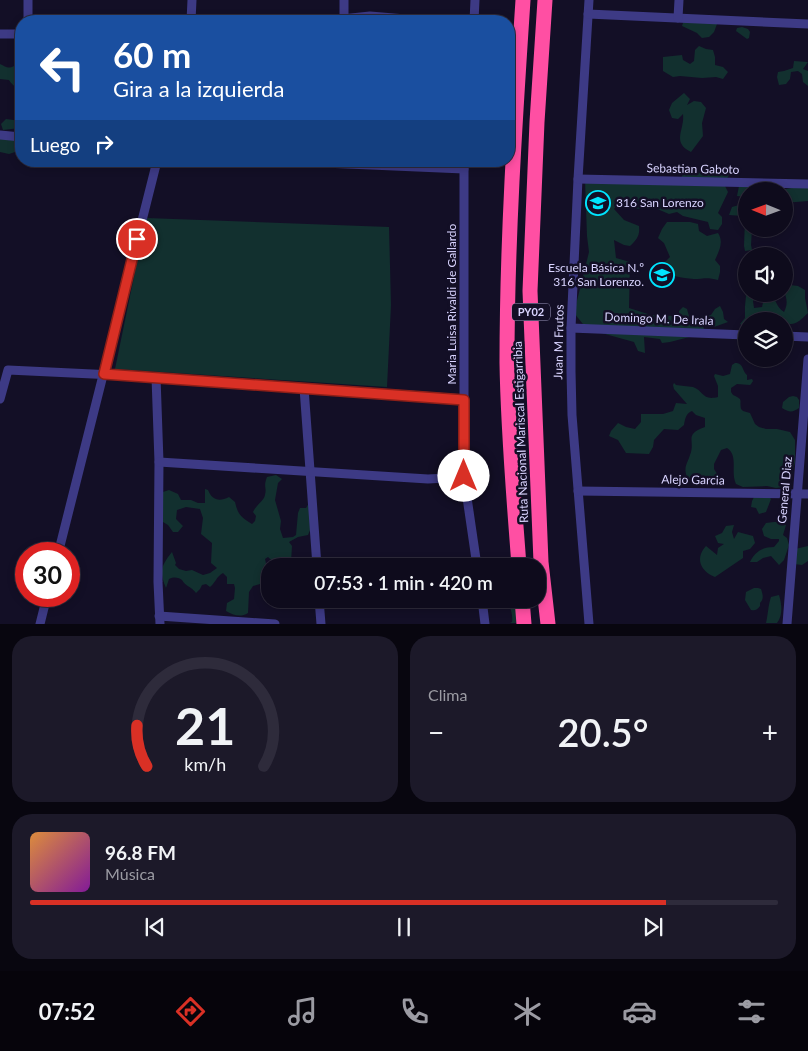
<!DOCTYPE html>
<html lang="es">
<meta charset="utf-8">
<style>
body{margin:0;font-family:Lato,sans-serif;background:#1c1929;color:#f1f3f6;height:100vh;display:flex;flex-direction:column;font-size:19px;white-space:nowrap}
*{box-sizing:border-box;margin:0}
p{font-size:16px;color:#9b9ba3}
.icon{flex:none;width:28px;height:28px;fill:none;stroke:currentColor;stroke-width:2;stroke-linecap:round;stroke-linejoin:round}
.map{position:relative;height:624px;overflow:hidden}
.drawer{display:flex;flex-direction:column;gap:12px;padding:12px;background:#08060f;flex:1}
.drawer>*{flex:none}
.hud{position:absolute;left:15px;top:15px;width:500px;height:152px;border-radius:20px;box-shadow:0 2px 8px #0003,0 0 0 1px #2e2b3b;background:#1a4fa0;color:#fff;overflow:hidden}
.needle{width:32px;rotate:271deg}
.tools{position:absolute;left:738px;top:182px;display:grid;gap:10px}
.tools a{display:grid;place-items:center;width:55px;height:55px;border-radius:50%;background:#0e0b1c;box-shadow:0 2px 8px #0003,0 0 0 1px #2e2b3b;font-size:25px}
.speed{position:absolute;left:15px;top:542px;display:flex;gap:10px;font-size:25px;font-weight:700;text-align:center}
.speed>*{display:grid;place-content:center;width:65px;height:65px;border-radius:50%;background:#0e0b1c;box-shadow:0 2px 8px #0003,0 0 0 1px #2e2b3b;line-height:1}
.speed .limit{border:8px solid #d22;background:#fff;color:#111}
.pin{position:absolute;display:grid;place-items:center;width:42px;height:42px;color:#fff;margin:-21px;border:2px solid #fff;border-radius:50%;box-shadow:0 1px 5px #0007}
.me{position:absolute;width:55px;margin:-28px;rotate:0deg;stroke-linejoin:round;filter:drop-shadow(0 0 4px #0008)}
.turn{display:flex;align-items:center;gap:18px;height:105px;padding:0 15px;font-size:22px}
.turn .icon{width:65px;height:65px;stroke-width:2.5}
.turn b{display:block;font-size:35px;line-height:42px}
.then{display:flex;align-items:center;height:48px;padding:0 15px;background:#0003;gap:10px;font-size:19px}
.big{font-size:38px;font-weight:600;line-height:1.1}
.drawer .tile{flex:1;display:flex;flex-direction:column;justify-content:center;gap:8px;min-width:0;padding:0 18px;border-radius:20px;background:#1c1929}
.drawer .dial{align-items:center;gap:0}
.dial svg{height:130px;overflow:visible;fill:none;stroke:#2e2b3b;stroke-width:7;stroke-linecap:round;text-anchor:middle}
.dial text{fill:#f1f3f6;stroke:none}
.song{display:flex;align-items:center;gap:15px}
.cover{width:60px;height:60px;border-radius:8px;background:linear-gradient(135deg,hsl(30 70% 55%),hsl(290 70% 35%))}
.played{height:5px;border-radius:2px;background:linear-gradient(90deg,#d93025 85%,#2e2b3b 85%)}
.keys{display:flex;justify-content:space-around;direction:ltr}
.heat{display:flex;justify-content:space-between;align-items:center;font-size:28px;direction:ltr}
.drawer .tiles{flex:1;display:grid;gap:12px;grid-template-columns:1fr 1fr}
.tile:last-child{grid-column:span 2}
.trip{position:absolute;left:261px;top:558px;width:285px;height:50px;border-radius:20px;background:#0e0b1c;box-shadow:0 2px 8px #0003,0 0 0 1px #2e2b3b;font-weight:600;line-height:50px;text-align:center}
.tabs{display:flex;height:80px;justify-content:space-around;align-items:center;background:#06040b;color:#9b9ba3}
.tabs .icon{width:35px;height:35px}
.tabs .active{color:#d93025}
.tabs b{font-size:22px;color:#f1f3f6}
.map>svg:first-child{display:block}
.green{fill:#12302f}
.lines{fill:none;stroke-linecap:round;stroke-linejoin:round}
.street{stroke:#3d3a85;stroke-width:9}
.highway{stroke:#ff4fa3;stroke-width:15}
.route-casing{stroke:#8d1f18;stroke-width:12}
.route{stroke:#d93025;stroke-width:9}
.labels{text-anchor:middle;stroke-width:5;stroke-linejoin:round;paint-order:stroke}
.shield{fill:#130f26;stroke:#9e99be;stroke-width:1}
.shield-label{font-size:11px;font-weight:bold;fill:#d9d4ff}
.street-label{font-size:12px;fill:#d9d4ff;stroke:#130f26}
.poi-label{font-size:12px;fill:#d9d4ff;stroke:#130f26;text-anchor:start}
</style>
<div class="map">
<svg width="808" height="624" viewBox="0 0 808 624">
<rect width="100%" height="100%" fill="#130f26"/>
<g class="green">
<polygon points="684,20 717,24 714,32 709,37 702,38 697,33 682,26"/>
<polygon points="742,27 748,29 750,32 749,38 747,39 736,31 737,28"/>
<path d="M16,43l5,4v41l-4,1c-3,-4 -6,-5 -8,-9l-9,-1v-15c6,3 8,5 14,2v-17z"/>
<polygon points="699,46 706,49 713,50 715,57 715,65 723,67 728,72 723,79 716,77 702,78 680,76 673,77 663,71 663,57 682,55 683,60 690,64 694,61 695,50"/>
<polygon points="794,61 808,62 803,69 808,71 808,86 803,82 802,74 798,71 791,72 790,79 786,84 779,85 777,77 778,72 784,71 793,68"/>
<path d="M684,93l6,6 -3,6 7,-4 7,1 5,6 -4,15 1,13 -12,16c-20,-10 -6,-22 -8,-38l-5,5 -6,-1 -3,-8 3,-7z"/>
<polygon points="6,119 21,121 21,126 20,128 3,130 1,124"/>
<polygon points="0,137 19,140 15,152 9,154 0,152"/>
<path d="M706,170l23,5 -5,9 4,8 -10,21 4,4v7l-4,6 -8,-1 -2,-7 -25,-6 -6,-4 -8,2 -14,-6 -22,1 -14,-7 -5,7 10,11 15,6c1,10 -2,13 -9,20l-6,-1 -10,-5 2,18 14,4 -1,46 22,7 24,1 4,-1v-4l4,-4 4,2 3,11 1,-2 20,-3 4,-6 5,-3 3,6 1,7 4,3 -14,5 -13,-5 3,6 -3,6 -31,8 -8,1 -2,-4 -16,-2 1,16 -7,-2 -4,-9c-16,-4 -31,-9 -47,-13l-13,-16 15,-61 -2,-16 -2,-56 94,2 5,-10z"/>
<polygon points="808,185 808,201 784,203 784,191 746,191 746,197 737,196 739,186 786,189"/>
<polygon points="746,203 746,229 752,229 751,245 752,250 745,251 744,246 745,219 743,216 729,215 732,207"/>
<polygon points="146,218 389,227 391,305 387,387 115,369"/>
<path d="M667,222h23l8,2 1,7 8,5 11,-3c6,9 1,18 -3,27l5,6v6l-2,8c-8,-2 -12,-2 -20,-1 -11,0 -25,-2 -35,-8l-1,-6 8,-8 -6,-14 -6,-5 4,-9z"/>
<path d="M746,280v14h12v2l-5,5 1,7 8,-1 2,-9 7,-4c6,7 5,13 13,18 4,-8 3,-13 0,-21l6,-6 8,1 7,4v8l3,15c-9,8 -11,13 -24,10v-2h-38v6l-6,-3 5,-6v-12l1,-10 -3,-8z"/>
<path d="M735,363c9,0 7,8 12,12v5l5,-1 1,2 -2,3 -1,1 -13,-1 -6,4v4l2,3c11,5 6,4 8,14l2,2 7,2 5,11 4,3 7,2h11l13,3 5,8v22l-3,12 -5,11 -4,2 -7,1 -9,-2 -24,1 -7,-3c-6,-12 3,-28 -9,-36l-6,2 -7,14v5l5,8 -3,7c-9,4 -28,3 -30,-10 -2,-8 2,-12 4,-19 6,-15 -7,-20 15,-28v-9l-9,-3 -4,-4c-6,2 -7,8 -8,14l-6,5 -14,-1 -10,11 -1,7 -4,7 -23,-1 -8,-13 -9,-4 2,-5 7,-8 8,4 9,2 6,-7v-8h22l10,-3 3,-8 11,1 -13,-15 -1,-4 1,-2 2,2c5,1 11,1 17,2 11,4 9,14 25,10v-11l-4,-10 1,-2 8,2 7,-2 2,-9z"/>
<path d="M793,396l4,1 2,3v8c-7,5 -10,4 -17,0l1,-6 6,-5z"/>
<path d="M276,475l6,4 -4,4 -3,17 6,21 -1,8 3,9 10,-1 3,-2 2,-22 2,-5h6l3,-5 4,20 -5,12 -10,2 -9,5 3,4 -1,16 1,4h-14l-10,-9 -3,2 3,13 -1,10 -14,4 -4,6 -1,21c-8,5 -15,2 -22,-2l1,-8 7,-4 1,-11 -1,-4h-7v-7l-4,-4c-7,4 -7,9 -13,14l-4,-3 -4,1 -2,4 -4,4c-4,-6 -11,-7 -14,-13 -5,-3 -8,-3 -13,-1l-3,9c-7,-17 -5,-22 6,-36l4,11 -1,2 4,4 7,2 6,-1 11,5 7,-2 7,-5 -6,-5 1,-20 -11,-9 2,-16 -3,-9 -14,-2 -9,3 -1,9 7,7 -5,6h-5l-5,-7 -5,-3 -3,-19 3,-11 6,-2 9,4 3,6h10l7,3h7v-14l3,1c4,10 11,12 21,7l6,5c3,13 6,15 17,22l3,-3 1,-5 -3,-4c3,-7 11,-11 12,-17 2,-8 -2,-8 2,-18z"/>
<polygon points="755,495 767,495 771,499 766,512 759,514 756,508 751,507 752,501"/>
<path d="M774,522h8l4,3 -3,10 4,3 2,7 -5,15 -5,5 -8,-9 -8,2 -6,4h-7c5,-10 12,-15 24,-15l5,-6v-2h-8l-7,-3 -2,-7 4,-6z"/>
<path d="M734,525l-2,7 2,7 4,-7 15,4 2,7 -5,6 -7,2v7l-28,19c-15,-6 -20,-19 -9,-31l11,9 1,-7 6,-4 -6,-1 -3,-7 7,-3 4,-7z"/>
<polygon points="808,546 808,561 802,565 794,564 795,549"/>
<path d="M754,588h4l3,1c2,6 3,10 -1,14v3c-3,4 -5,5 -9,4l-6,-10 1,-8z"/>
<path d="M779,595c3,10 4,20 -2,28h-11c2,-8 2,-17 5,-26z"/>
<path d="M504,599h14l5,24h-13l2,-1c1,-6 -1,-12 -3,-18l-6,-3z"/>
</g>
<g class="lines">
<g class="street">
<polyline points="589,0 578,179 571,328 571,371 572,415 589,624"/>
<polyline points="588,14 808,24"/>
<polyline points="678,18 679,0"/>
<polyline points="28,21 28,0"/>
<polyline points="191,21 192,0"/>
<polyline points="323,21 370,16 429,21"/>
<polyline points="344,21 344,0"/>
<polyline points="474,21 475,0"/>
<polyline points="0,34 21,34"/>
<polyline points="0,135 21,137"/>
<polyline points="277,161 464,169"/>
<polyline points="464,161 464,477 477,566"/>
<polyline points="578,179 808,184"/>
<polyline points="571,328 746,335"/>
<polyline points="784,336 808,337"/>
<polyline points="156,377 159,462 158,582 160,624"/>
<polyline points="304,388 317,566"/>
<polyline points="0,399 8,370 156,377 464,399"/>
<polyline points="159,462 428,479 464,477"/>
<polyline points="578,491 808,494"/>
<polyline points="58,554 157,161"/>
<polyline points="319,599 321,624"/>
<polyline points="482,599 485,624"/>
<polyline points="159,616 275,624"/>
<polyline points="40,624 47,596"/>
<polyline points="787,624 808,359"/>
</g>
<g class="highway">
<polyline points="545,0 537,122 530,291 541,562 548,624"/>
<path d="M519,566c-5,-68 -11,-135 -12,-203 0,-122 8,-242 16,-363"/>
<polyline points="522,599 524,624"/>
</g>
</g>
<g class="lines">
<defs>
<polyline id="route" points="137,239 104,374 464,400 464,476"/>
</defs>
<use href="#route" class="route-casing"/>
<use href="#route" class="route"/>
</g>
<defs>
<symbol id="school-ring" viewBox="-11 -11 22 22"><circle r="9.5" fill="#130f26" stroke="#00e5ff" stroke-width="1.5"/><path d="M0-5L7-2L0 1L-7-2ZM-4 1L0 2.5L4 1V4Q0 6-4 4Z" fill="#00e5ff"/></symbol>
</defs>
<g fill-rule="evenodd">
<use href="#school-ring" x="584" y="189" width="28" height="28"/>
<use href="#school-ring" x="648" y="261" width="28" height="28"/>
</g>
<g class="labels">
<rect class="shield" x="512" y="303.5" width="38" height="17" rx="4"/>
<g class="shield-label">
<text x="531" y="316">PY02</text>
</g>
<g class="street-label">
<text transform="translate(693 169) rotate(1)" y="4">Sebastian Gaboto</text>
<text transform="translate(452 304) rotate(-90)" y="4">Maria Luisa Rivaldi de Gallardo</text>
<text transform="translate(659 319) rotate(2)" y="4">Domingo M. De Irala</text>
<text transform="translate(559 342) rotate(-89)" y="4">Juan M Frutos</text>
<text transform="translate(521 432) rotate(-92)" y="4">Ruta Nacional Mariscal Estigarribia</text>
<text transform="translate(693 480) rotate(1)" y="4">Alejo Garcia</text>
<text transform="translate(785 490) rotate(-85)" y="4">General Diaz</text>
</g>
<g class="poi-label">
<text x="616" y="207">316 San Lorenzo</text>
<text x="644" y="272" text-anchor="end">Escuela Básica N.º<tspan x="644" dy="14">316 San Lorenzo.</tspan></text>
</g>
</g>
</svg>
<div class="tools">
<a><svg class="needle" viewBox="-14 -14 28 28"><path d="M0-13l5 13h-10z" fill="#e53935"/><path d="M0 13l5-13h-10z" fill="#9b9ba3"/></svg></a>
<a><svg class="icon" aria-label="sound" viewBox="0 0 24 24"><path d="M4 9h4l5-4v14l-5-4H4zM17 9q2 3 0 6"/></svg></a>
<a><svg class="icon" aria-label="layers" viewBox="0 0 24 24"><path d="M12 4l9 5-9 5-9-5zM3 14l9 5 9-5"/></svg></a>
</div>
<div class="speed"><div class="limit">30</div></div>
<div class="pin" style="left:137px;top:239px;background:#d93025"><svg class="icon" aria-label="arrive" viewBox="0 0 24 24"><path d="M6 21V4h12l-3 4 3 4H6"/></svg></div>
<svg class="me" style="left:464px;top:476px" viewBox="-20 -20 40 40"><circle r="19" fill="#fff"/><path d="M0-13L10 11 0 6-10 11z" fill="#d93025"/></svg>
<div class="trip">07:53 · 1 min · 420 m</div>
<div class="hud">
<div class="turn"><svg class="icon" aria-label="left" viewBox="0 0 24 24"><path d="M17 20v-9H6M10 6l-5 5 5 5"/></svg><div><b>60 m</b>Gira a la izquierda</div></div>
<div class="then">Luego<svg class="icon" aria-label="right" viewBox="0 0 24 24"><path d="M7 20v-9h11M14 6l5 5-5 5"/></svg></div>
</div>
</div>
<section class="drawer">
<div class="tiles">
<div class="tile dial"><svg viewBox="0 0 100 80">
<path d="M14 69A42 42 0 1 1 86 69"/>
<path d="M14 69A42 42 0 0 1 8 44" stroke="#d93025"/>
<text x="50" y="56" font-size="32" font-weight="700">21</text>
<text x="50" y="72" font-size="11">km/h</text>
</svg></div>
<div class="tile"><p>Clima</p>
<div class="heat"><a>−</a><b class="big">20.5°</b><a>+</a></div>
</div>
<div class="tile">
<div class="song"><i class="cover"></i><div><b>96.8 FM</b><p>Música</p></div></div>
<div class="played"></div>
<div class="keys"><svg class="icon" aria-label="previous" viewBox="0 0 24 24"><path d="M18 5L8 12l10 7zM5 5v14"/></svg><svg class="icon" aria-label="pause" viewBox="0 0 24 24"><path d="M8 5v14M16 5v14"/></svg><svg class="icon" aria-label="next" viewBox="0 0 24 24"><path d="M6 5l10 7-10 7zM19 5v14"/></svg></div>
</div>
</div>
</section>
<nav class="tabs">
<b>07:52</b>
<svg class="icon active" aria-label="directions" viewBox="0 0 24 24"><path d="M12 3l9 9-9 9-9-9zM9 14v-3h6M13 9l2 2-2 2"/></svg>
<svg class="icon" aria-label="music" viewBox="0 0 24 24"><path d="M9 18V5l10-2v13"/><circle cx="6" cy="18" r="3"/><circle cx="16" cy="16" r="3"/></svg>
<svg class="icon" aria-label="phone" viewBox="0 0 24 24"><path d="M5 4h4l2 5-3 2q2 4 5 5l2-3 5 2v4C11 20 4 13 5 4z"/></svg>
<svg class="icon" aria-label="climate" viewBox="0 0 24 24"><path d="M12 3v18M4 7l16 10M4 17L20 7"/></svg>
<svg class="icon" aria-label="car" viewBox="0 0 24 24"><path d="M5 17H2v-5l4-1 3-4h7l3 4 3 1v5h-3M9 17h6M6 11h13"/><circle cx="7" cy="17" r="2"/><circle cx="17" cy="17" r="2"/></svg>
<svg class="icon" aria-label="filters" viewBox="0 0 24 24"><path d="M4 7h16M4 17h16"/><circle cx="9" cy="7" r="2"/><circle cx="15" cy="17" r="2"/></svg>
</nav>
